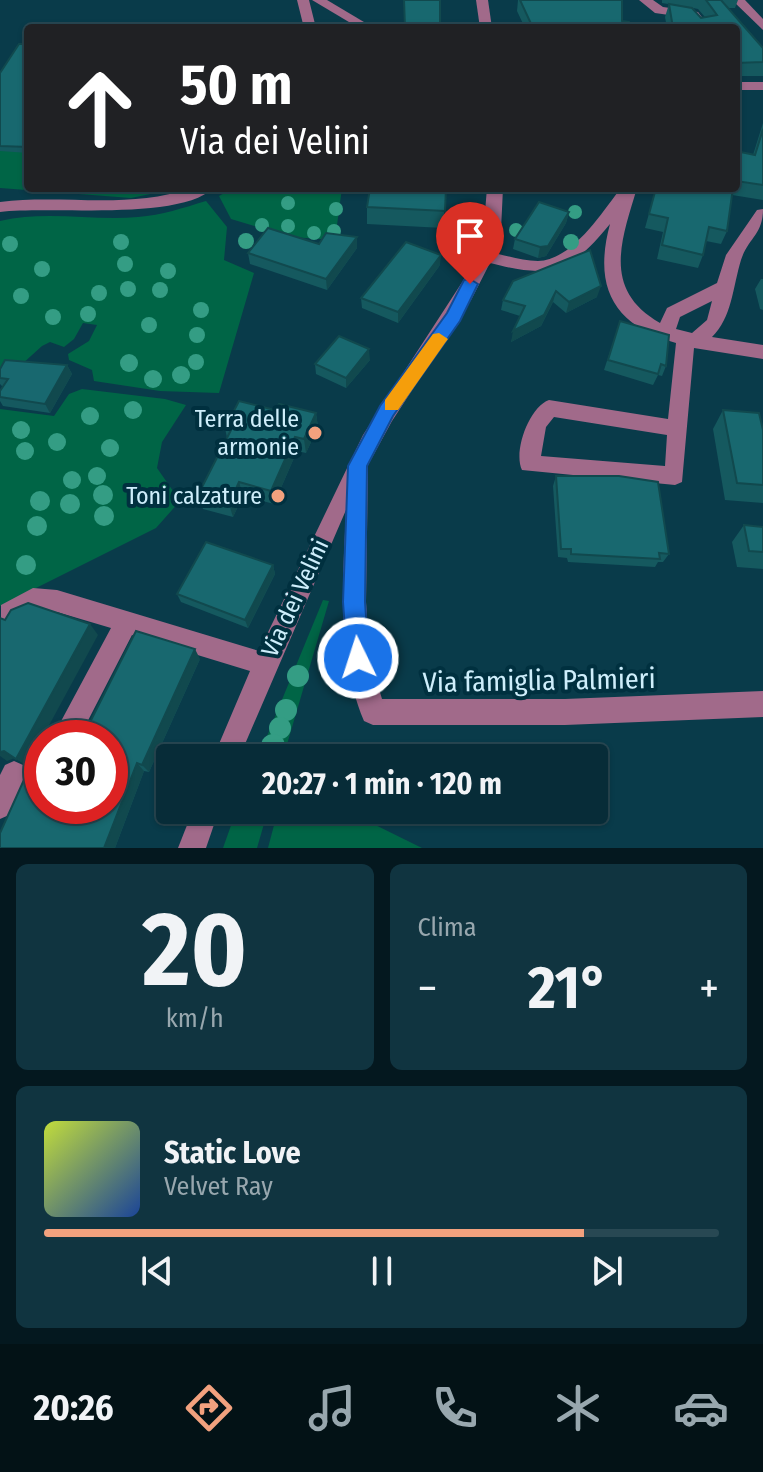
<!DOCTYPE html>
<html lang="it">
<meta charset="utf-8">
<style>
body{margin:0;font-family:"Fira Sans Condensed",sans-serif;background:#103440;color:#f1f3f6;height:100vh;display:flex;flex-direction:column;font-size:30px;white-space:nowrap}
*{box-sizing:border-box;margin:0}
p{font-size:26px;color:#98a7ae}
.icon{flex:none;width:44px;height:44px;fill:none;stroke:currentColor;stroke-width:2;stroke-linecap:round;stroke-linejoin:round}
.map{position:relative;height:848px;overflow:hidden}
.panel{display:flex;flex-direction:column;gap:16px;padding:16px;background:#04181f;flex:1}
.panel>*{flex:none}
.hud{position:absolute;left:24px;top:24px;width:716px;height:168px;border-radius:8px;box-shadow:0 2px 6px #0004,0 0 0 2px #284853;background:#202124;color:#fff;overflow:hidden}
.speed{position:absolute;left:24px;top:720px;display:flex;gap:16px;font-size:40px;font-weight:700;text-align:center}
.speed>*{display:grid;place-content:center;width:104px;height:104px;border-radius:50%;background:#072c38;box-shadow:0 2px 6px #0004,0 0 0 2px #284853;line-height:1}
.speed .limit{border:12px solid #d22;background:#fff;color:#111}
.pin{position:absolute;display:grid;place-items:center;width:68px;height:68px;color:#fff;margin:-82px -34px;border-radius:50% 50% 50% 0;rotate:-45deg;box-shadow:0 0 8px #0007}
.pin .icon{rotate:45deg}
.me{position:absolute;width:88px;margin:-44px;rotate:356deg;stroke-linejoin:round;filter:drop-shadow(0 0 6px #0008)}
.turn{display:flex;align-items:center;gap:28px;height:168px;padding:0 24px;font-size:36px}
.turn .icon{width:104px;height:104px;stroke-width:2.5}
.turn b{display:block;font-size:56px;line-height:68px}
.big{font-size:60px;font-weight:700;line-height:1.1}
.panel .widget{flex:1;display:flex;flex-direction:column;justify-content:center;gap:12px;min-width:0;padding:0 28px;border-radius:12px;background:#103440}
.panel .dial{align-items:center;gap:0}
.dial b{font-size:104px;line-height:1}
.song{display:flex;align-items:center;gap:24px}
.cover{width:96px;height:96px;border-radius:12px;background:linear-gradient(135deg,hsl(70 70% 55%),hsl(220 70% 35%))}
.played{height:8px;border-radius:4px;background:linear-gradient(90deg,#f2a17e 80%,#284853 80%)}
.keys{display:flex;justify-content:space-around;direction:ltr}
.heat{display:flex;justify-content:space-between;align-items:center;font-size:44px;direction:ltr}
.panel .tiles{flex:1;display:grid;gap:16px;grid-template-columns:1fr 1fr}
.widget:last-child{grid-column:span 2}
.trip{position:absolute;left:156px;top:744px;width:452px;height:80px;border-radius:8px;background:#072c38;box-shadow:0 2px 6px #0004,0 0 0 2px #284853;font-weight:700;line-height:80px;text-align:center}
.dock{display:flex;height:128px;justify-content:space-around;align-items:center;background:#031216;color:#98a7ae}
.dock .icon{width:56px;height:56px}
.dock .current{color:#f2a17e}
.dock b{font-size:36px;color:#f1f3f6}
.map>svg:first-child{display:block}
.green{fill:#006546}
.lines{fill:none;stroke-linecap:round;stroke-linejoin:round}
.minor{fill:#a16a8a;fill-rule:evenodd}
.tree{fill:#349d84}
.wall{fill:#15595f;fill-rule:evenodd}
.shaded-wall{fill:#11494e}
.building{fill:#18686f;stroke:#11494e;stroke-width:2}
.route{fill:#1a73e8;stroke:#114b97;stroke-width:2}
.slow{fill:#f59e0b}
.poi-dot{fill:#f2a17e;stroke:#00303f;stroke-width:3}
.labels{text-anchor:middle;stroke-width:8;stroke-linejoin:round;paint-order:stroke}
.poi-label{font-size:24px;fill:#ceeefb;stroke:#00303f;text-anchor:end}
.street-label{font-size:24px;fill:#ceeefb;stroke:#00303f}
.near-street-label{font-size:28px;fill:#ceeefb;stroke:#00303f}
</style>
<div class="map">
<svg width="763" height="848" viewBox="0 0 763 848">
<rect width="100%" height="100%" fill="#093b4a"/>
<g class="green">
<polygon points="28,42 28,188 180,188 131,198 0,188 0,82"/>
<polygon points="233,188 342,188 335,240 291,237 231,219 219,196"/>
<path d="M206,201l21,26 -3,33 30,13 -35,120 -59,-2 -66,-10 -2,-11 -23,-10 -1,-6 21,-13 8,-16 -14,-2 -9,16 -10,8 -14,-5 -8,4 -42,38v-163c46,-11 92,0 138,-4 24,-2 45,-9 68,-16z"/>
<polygon points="82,389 165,399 186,405 162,442 157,468 180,501 156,528 0,606 0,409 54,416 69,394"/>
<polygon points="323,600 329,601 283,758 258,758"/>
<polygon points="252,810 268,810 257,848 223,848 234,817 249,821"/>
<polygon points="278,810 345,810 422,848 268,848"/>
</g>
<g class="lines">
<g class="minor">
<polygon points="297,0 309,0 316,28 304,28"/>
<polygon points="312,0 327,0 374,28 359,28"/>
<polygon points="476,0 488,0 492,28 480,28"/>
<polygon points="639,0 653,0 663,7 698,12 710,28 697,28 690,18 655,13"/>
<polygon points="732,0 745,0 763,19 763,30"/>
<rect x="736" y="82" width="27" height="8"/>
<path d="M190,188h23c-32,33 -164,18 -213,24v-10c62,-8 130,8 190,-14z"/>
<path d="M487,188h16l-2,42 -7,23c14,3 29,8 44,8 35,-1 64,-49 83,-73h16c-16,53 -35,102 23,135l7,-15 50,-25 9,-28 31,-45 6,-1c0,26 -15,29 -22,51 -8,26 -9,58 -29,77l51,8v14l-69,-11 -12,134 -7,3 -153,-15c-9,-18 7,-63 27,-70l119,19 8,-76c-63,-18 -83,-56 -66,-119 -40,49 -59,55 -120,39l-19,37 -79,121 -24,44 -2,137 4,56 12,41h183l198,-8v26l-198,8h-192l-9,-4c-28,-67 -21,-140 -18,-211l-107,248h-26l37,-87 -118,-36 -53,103h-27l59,-110 -54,-16 -22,-2 -26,14 -8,-3v-16l32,-17 24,2 202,61 104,-216 107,-165 13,-34zM712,301l-5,19 -15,13 -16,-4 4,-12zM554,417l113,18 -2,31 -124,-10 5,-29z"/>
<path d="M536,188h36c-8,8 -28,8 -36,0z"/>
<polygon points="14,761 23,765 27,774 9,815 0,819 0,775 5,765"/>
<polygon points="193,810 219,810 206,848 178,848"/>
</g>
</g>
<g class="tree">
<circle cx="288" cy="203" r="7"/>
<circle cx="336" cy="209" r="7"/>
<circle cx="575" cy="212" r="7"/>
<circle cx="262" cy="225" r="7"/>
<circle cx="288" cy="226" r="7"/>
<circle cx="516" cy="230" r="7"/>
<circle cx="334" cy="231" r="7"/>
<circle cx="314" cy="233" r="7"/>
<circle cx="246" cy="241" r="8"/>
<circle cx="121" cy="242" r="8"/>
<circle cx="571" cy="242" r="8"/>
<circle cx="10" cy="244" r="8"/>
<circle cx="125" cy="264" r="8"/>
<circle cx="42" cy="269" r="8"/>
<circle cx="168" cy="271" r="8"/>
<circle cx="128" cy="289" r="8"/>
<circle cx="160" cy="290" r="8"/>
<circle cx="99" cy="293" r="8"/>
<circle cx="21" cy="296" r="8"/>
<circle cx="201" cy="310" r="8"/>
<circle cx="88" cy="314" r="8"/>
<circle cx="53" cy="317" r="8"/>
<circle cx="149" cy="325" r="8"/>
<circle cx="197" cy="335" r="8"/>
<circle cx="129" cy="363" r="9"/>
<circle cx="196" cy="362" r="8"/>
<circle cx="181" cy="375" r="9"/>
<circle cx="153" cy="379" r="9"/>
<circle cx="133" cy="410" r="9"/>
<circle cx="90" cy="416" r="9"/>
<circle cx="21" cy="430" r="9"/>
<circle cx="57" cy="442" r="9"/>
<circle cx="110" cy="448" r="9"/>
<circle cx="25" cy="451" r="9"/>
<circle cx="97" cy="476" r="9"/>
<circle cx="72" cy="480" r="9"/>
<circle cx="103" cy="495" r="10"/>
<circle cx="40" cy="501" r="10"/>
<circle cx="70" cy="504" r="10"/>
<circle cx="104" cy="516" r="10"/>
<circle cx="37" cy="526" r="10"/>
<circle cx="26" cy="565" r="10"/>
<circle cx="298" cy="676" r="11"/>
<circle cx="286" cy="710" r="11"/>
<circle cx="280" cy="728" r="11"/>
<circle cx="273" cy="746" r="12"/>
</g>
<g class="wall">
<polygon points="518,0 622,0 622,21 628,28 525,28 517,11"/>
<path d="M662,0h76l-3,8h-7l35,40v28h-27v-48h-69l-2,-11 4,-13 5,1 -12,-2zM693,8l5,1 7,8 -4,1z"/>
<polygon points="28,44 28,153 0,151 0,73"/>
<polygon points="763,123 763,200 732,195 727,231 721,244 706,241 703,255 698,268 657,259 663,232 645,228 656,188 736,188 736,151 753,155"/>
<polygon points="446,188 443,228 367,224 367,207"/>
<polygon points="569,212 566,223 546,256 538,258 513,249 515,239"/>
<polygon points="357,237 357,248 327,290 250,264 248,253 319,244"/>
<polygon points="440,265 398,323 362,308 361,298"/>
<polygon points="761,279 763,279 763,310 760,309 755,289"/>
<polygon points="513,281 597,297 566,313 553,302 541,326 511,342 520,316 501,310 503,300"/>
<polygon points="620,321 666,366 662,376 658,375 653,385 604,370"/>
<polygon points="370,360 346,388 316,374 315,364"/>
<polygon points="67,365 72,374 50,413 3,406 0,401 0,391 3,387 0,384 0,369"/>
<polygon points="723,410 763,430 763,503 725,500 713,429"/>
<polygon points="316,413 318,427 306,453 297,451 274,504 243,496 233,517 203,509 198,495 227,438 225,428"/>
<polygon points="556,476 669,554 663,562 658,562 655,567 568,562 567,558 558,557 553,486"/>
<polygon points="744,525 763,527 763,569 737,567 732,542"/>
<polygon points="273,565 275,574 248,628 181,602 177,594"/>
<polygon points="200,659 149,772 144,771 115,848 0,848 42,806"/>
</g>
<g class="shaded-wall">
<polygon points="569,212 566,223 546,256 538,258 540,247"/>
<polygon points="357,237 357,248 327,290 326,279"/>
<polygon points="441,255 440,265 398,323 398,312"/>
<polygon points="601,286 597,297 566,313 569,302"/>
<polygon points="556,291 553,302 541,326 511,342 513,331"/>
<polygon points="369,349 370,360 346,388 346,378"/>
<polygon points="67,365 72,374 50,413 45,404"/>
<polygon points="316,413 318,427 306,453 304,439"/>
<polygon points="295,437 297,451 274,504 271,491"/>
<polygon points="239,482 243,496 233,517 229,504"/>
<polygon points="273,565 275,574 248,628 245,620"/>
<polygon points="90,624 98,635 27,766 16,759"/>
<polygon points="195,649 200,659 149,772 142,765"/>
<polygon points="4,751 15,758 7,761 0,756 0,752"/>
<polygon points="137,763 144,771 115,848 104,848"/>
</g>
<g class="building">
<polygon points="404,0 440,0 440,28 405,28"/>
<polygon points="520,0 622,0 622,21 629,22 628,28 533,28"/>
<polygon points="706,0 721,0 763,48 763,62 736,63 736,28 673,28 669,4 692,8 701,18 717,15"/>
<polygon points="19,44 28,44 28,147 0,146 0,73"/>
<polygon points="763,129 763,185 736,181 736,151 755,155"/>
<polygon points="370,188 446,188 445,211 367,207"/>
<polygon points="656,188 733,188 727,231 709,227 703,255 662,245 668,218 649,214"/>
<polygon points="539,202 569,212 548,246 540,247 515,239"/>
<polygon points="268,228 319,244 326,233 357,237 326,279 248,253"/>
<polygon points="406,242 441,255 398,312 361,298"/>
<polygon points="590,250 601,286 569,302 556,291 544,315 513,331 525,306 503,300 513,281"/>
<polygon points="620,321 669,335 666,366 661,364 658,374 608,360"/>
<polygon points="339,336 369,349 346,378 315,364"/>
<polygon points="5,360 67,365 45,404 0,397 0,391 8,379 0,378 0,369"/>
<polygon points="239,401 275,410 279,404 316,413 304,439 295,437 271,491 239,482 229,504 198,495 231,430 225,428"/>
<polygon points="723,410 759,413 763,430 763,485 737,483"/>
<polygon points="556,476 619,476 658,482 669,554 659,553 660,559 571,554 571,549 561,549"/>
<polygon points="744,525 763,527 763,552 749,551"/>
<polygon points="206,542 273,565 245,620 177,594"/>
<polygon points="28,603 90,624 16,759 4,751 0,752 0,618 5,620 11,610"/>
<polygon points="136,631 195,649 142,765 137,763 104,848 0,848 0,833 32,762 42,764 42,806 110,806 110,738 82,738"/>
</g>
<polygon class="route" points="470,279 478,284 460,321 393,416 367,466 365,602 369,658 365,666 358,669 350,666 347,658 343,602 348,466 380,406 447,313 464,280"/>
<polygon class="slow" points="439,333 448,339 445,343 398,410 385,410 385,400 433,334"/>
<g class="poi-dot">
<circle cx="315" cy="433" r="8"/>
<circle cx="278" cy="496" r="8"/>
</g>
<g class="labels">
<g class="poi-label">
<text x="299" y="427">Terra delle<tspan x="299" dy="28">armonie</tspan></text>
<text x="262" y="504">Toni calzature</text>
</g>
<g class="street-label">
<text transform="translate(295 598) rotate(-65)" y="8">Via dei Velini</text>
</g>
<g class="near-street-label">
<text transform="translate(539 680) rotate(-1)" y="10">Via famiglia Palmieri</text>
</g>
</g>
</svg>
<div class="speed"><div class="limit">30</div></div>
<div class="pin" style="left:470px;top:284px;background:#d93025"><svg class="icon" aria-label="arrive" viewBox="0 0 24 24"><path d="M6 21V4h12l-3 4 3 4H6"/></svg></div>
<svg class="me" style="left:358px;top:658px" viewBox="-20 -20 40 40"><circle r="17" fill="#1a73e8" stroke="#fff" stroke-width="3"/><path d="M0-11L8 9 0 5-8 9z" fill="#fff"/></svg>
<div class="trip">20:27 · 1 min · 120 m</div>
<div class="hud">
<div class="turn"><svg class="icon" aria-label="ahead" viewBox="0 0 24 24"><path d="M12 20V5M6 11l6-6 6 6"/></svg><div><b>50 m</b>Via dei Velini</div></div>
</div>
</div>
<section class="panel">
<div class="tiles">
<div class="widget dial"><b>20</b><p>km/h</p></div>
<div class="widget"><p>Clima</p>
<div class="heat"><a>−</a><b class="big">21°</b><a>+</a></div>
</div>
<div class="widget">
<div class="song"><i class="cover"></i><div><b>Static Love</b><p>Velvet Ray</p></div></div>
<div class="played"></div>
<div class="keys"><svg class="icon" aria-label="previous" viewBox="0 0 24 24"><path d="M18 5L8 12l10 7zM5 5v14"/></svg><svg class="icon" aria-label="pause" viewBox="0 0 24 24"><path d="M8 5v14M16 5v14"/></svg><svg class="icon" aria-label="next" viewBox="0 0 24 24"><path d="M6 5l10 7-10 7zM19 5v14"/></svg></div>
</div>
</div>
</section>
<nav class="dock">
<b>20:26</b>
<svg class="icon current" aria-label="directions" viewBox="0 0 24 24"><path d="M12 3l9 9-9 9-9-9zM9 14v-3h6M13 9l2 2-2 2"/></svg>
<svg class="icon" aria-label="music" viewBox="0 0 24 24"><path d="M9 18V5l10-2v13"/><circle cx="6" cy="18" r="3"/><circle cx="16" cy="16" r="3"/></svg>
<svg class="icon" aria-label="phone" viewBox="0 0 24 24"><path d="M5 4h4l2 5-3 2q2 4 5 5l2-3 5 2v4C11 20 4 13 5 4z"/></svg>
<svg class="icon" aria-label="climate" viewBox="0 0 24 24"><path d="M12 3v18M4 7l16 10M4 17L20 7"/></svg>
<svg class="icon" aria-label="car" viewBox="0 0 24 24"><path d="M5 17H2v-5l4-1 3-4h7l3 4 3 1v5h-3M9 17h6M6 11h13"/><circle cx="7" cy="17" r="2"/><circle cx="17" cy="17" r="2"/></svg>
</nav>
